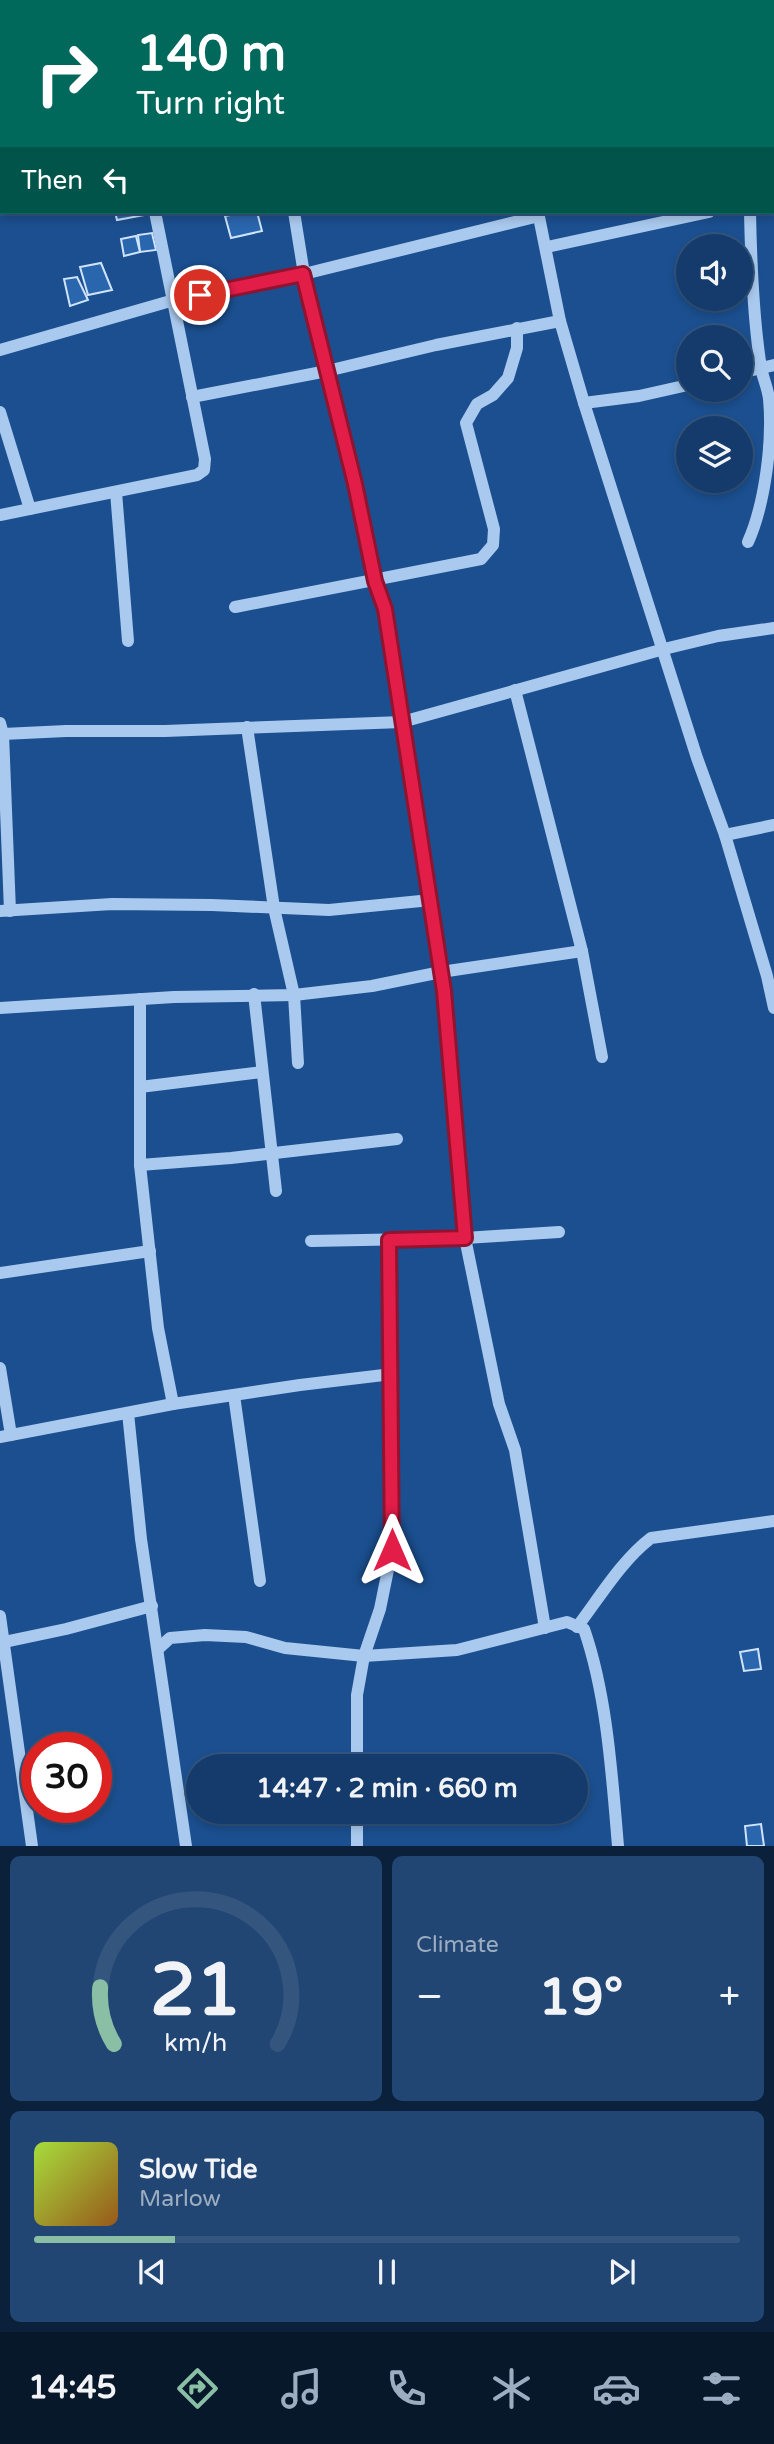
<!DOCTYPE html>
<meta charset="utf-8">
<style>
body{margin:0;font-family:"Varela Round",sans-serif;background:#214673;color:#f1f3f6;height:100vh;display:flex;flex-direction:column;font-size:26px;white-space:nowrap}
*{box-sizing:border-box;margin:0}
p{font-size:23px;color:#9dadc1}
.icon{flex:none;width:38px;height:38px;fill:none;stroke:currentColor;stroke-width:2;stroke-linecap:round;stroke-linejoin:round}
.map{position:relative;height:1846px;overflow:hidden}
.details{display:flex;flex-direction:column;gap:10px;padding:10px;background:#0b203b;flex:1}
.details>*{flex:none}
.banner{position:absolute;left:0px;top:0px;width:775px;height:214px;box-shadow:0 4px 10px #0003,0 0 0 2px #33557e;background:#00695c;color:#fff;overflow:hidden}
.fabs{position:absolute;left:676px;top:234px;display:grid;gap:14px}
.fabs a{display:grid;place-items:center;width:77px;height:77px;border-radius:50%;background:#143b6b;box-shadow:0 4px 10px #0003,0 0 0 2px #33557e;font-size:35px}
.speed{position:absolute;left:21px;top:1732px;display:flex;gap:14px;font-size:35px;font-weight:700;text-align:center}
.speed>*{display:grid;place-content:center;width:91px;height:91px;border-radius:50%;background:#143b6b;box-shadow:0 4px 10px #0003,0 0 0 2px #33557e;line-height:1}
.speed .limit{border:10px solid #d22;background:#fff;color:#111}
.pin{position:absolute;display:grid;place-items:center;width:60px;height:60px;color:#fff;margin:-30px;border:4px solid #fff;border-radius:50%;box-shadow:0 2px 7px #0007}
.me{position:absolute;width:77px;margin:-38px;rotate:0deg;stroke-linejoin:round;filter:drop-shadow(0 0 5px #0008)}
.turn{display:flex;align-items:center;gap:24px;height:147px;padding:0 21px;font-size:32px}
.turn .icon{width:91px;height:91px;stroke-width:2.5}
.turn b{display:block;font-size:49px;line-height:60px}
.then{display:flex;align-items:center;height:66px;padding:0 21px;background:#0003;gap:14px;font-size:26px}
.big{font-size:52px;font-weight:800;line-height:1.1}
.details .tile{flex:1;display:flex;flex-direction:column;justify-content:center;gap:10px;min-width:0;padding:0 24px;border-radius:10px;background:#214673}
.details .dial{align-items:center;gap:0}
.dial svg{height:182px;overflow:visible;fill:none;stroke:#33557e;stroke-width:7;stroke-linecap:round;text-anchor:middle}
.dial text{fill:#f1f3f6;stroke:none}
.song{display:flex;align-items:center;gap:21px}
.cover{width:84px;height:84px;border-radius:10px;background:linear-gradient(135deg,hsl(80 70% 55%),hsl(30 70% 35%))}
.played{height:7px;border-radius:4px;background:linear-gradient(90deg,#8abfa5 20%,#33557e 20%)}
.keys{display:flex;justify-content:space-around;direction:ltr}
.heat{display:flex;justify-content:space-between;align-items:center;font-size:38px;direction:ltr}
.details .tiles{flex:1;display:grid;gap:10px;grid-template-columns:1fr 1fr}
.tile:last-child{grid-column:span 2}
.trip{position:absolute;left:186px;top:1754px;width:402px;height:70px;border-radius:35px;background:#143b6b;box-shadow:0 4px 10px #0003,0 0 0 2px #33557e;font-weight:800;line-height:70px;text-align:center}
.tab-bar{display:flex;height:112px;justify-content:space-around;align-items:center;background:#08182b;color:#9dadc1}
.tab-bar .icon{width:49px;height:49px}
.tab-bar .selected{color:#8abfa5}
.tab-bar b{font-size:32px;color:#f1f3f6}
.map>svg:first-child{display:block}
.building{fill:#2a66ad;stroke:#cfe3fa;stroke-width:2}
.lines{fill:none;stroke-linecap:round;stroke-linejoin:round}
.minor{stroke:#a9c9ee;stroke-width:12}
.route-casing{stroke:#92132f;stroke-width:18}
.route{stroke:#e11d48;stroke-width:12}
</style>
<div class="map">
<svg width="774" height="1846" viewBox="0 0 774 1846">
<rect width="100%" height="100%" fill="#1b4f8f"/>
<g class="building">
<polygon points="115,212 150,212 150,214 117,220"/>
<polygon points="246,212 257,212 262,231 231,238 225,216"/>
<polygon points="152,233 156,250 140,252 138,235"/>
<polygon points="136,236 140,252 124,256 121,239"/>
<polygon points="101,263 112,290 88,295 80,267"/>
<polygon points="77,277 88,300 70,306 64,279"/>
<polygon points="758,1649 761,1669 744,1671 740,1652"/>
<polygon points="761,1824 764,1846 747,1846 745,1826"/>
</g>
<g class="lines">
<g class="minor">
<polyline points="13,0 13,2"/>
<polyline points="608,0 608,2"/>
<polyline points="722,0 722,2"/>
<polyline points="110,2 120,0"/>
<polyline points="160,2 160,0"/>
<polyline points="688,2 693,0"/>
<polyline points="0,22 2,22"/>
<polyline points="0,189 2,188"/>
<polyline points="294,212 304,274 355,484 375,581 385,609 395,664 444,991 458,1176 465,1238 499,1404 515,1450 545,1628"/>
<polyline points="538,212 560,321 584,403 697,758 725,835 767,976 774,1008"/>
<polyline points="547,247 709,212"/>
<polyline points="0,350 174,300 304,274 539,216"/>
<polyline points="740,373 774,365"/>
<polyline points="192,397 327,371 436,345 560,321"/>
<polyline points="584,403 639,396 688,385"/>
<polyline points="0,412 30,509"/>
<polyline points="116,492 128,641"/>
<polyline points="0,515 197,475 204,470 205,459 155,212"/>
<path d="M748,542c17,-38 25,-101 21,-143 -1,-10 -6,-21 -8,-31 -8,-51 -10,-105 -11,-156"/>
<polyline points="235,607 481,559 493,545 494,529 466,423 477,404 493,395 508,378 517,348 517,328"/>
<polyline points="515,690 582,951 602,1057"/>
<polyline points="0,723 3,734 10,911"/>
<polyline points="247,727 274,908 294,995 298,1063"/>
<polyline points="3,734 66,731 165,731 402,722 664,649 718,636 774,628"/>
<polyline points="725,835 774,825"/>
<polyline points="0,911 112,904 212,905 329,910 431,900"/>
<polyline points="254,994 276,1191"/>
<polyline points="140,999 140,1165 158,1328 173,1404"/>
<polyline points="0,1008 174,997 294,995 372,986 441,972 582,951"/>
<polyline points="140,1087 262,1072"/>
<polyline points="140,1165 231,1158 397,1139"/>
<polyline points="311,1241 465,1238 559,1232"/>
<polyline points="0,1273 150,1251"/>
<polyline points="0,1368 11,1435"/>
<polyline points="234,1395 260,1581"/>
<polyline points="128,1413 141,1539 186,1846"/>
<polyline points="0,1437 173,1404 300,1385 392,1374"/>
<polyline points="0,1616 32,1846"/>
<path d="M577,1627c23,-30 44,-66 74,-89l123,-17"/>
<polyline points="0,1643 66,1629 152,1606"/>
<path d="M158,1649l12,-11 35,-3 41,2 39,11 79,8 93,-6 110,-28 17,7c23,66 28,147 34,217"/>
<polyline points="357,1766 357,1695 364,1656 380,1609 392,1550 389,1240"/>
<polyline points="357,1811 357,1846"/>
</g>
</g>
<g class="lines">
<defs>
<polyline id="route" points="200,295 303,274 355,484 375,581 385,609 444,991 465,1238 389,1240 392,1550"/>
</defs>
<use href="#route" class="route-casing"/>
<use href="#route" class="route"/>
</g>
</svg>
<div class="fabs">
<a><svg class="icon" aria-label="sound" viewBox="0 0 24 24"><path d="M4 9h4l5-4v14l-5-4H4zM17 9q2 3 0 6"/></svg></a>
<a><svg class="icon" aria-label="search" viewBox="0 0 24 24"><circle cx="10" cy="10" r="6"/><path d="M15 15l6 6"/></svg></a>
<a><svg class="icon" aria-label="layers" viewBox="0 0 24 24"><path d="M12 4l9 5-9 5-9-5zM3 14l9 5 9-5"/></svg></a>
</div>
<div class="speed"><div class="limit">30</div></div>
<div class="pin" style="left:200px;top:295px;background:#d93025"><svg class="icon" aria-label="arrive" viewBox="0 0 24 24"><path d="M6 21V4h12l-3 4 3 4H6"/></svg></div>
<svg class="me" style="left:392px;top:1550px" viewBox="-20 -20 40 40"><path d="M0-17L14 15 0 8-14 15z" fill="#e11d48" stroke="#fff" stroke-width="4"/></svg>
<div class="trip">14:47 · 2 min · 660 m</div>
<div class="banner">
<div class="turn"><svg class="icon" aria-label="right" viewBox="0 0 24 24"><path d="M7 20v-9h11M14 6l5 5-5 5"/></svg><div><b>140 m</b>Turn right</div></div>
<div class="then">Then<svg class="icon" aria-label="left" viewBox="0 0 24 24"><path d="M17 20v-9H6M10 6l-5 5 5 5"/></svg></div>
</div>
</div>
<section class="details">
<div class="tiles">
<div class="tile dial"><svg viewBox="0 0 100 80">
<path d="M14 69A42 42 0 1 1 86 69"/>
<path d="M14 69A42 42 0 0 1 8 44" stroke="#8abfa5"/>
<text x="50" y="56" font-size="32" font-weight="700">21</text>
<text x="50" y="72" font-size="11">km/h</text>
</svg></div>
<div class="tile"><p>Climate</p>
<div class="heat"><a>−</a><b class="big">19°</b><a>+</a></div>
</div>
<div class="tile">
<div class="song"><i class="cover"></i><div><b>Slow Tide</b><p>Marlow</p></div></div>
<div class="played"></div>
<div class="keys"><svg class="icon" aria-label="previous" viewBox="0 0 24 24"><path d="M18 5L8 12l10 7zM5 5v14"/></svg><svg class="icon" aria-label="pause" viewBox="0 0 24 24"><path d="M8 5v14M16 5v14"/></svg><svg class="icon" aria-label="next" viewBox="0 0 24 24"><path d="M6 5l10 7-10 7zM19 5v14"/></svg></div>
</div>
</div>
</section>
<nav class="tab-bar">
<b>14:45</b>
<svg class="icon selected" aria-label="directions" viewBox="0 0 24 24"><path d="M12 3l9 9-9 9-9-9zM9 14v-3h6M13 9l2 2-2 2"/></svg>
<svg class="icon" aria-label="music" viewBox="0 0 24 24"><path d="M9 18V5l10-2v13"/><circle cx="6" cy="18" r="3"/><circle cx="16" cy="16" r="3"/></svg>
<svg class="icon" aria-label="phone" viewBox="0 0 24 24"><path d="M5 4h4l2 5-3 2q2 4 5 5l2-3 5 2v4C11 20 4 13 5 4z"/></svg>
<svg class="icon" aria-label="climate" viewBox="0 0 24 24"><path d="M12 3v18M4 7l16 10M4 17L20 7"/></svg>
<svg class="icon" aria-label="car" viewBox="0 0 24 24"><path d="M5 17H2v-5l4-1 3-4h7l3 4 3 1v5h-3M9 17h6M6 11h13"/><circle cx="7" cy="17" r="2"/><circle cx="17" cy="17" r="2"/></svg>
<svg class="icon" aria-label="filters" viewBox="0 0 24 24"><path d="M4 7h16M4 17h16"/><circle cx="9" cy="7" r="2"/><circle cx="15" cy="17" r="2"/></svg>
</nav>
